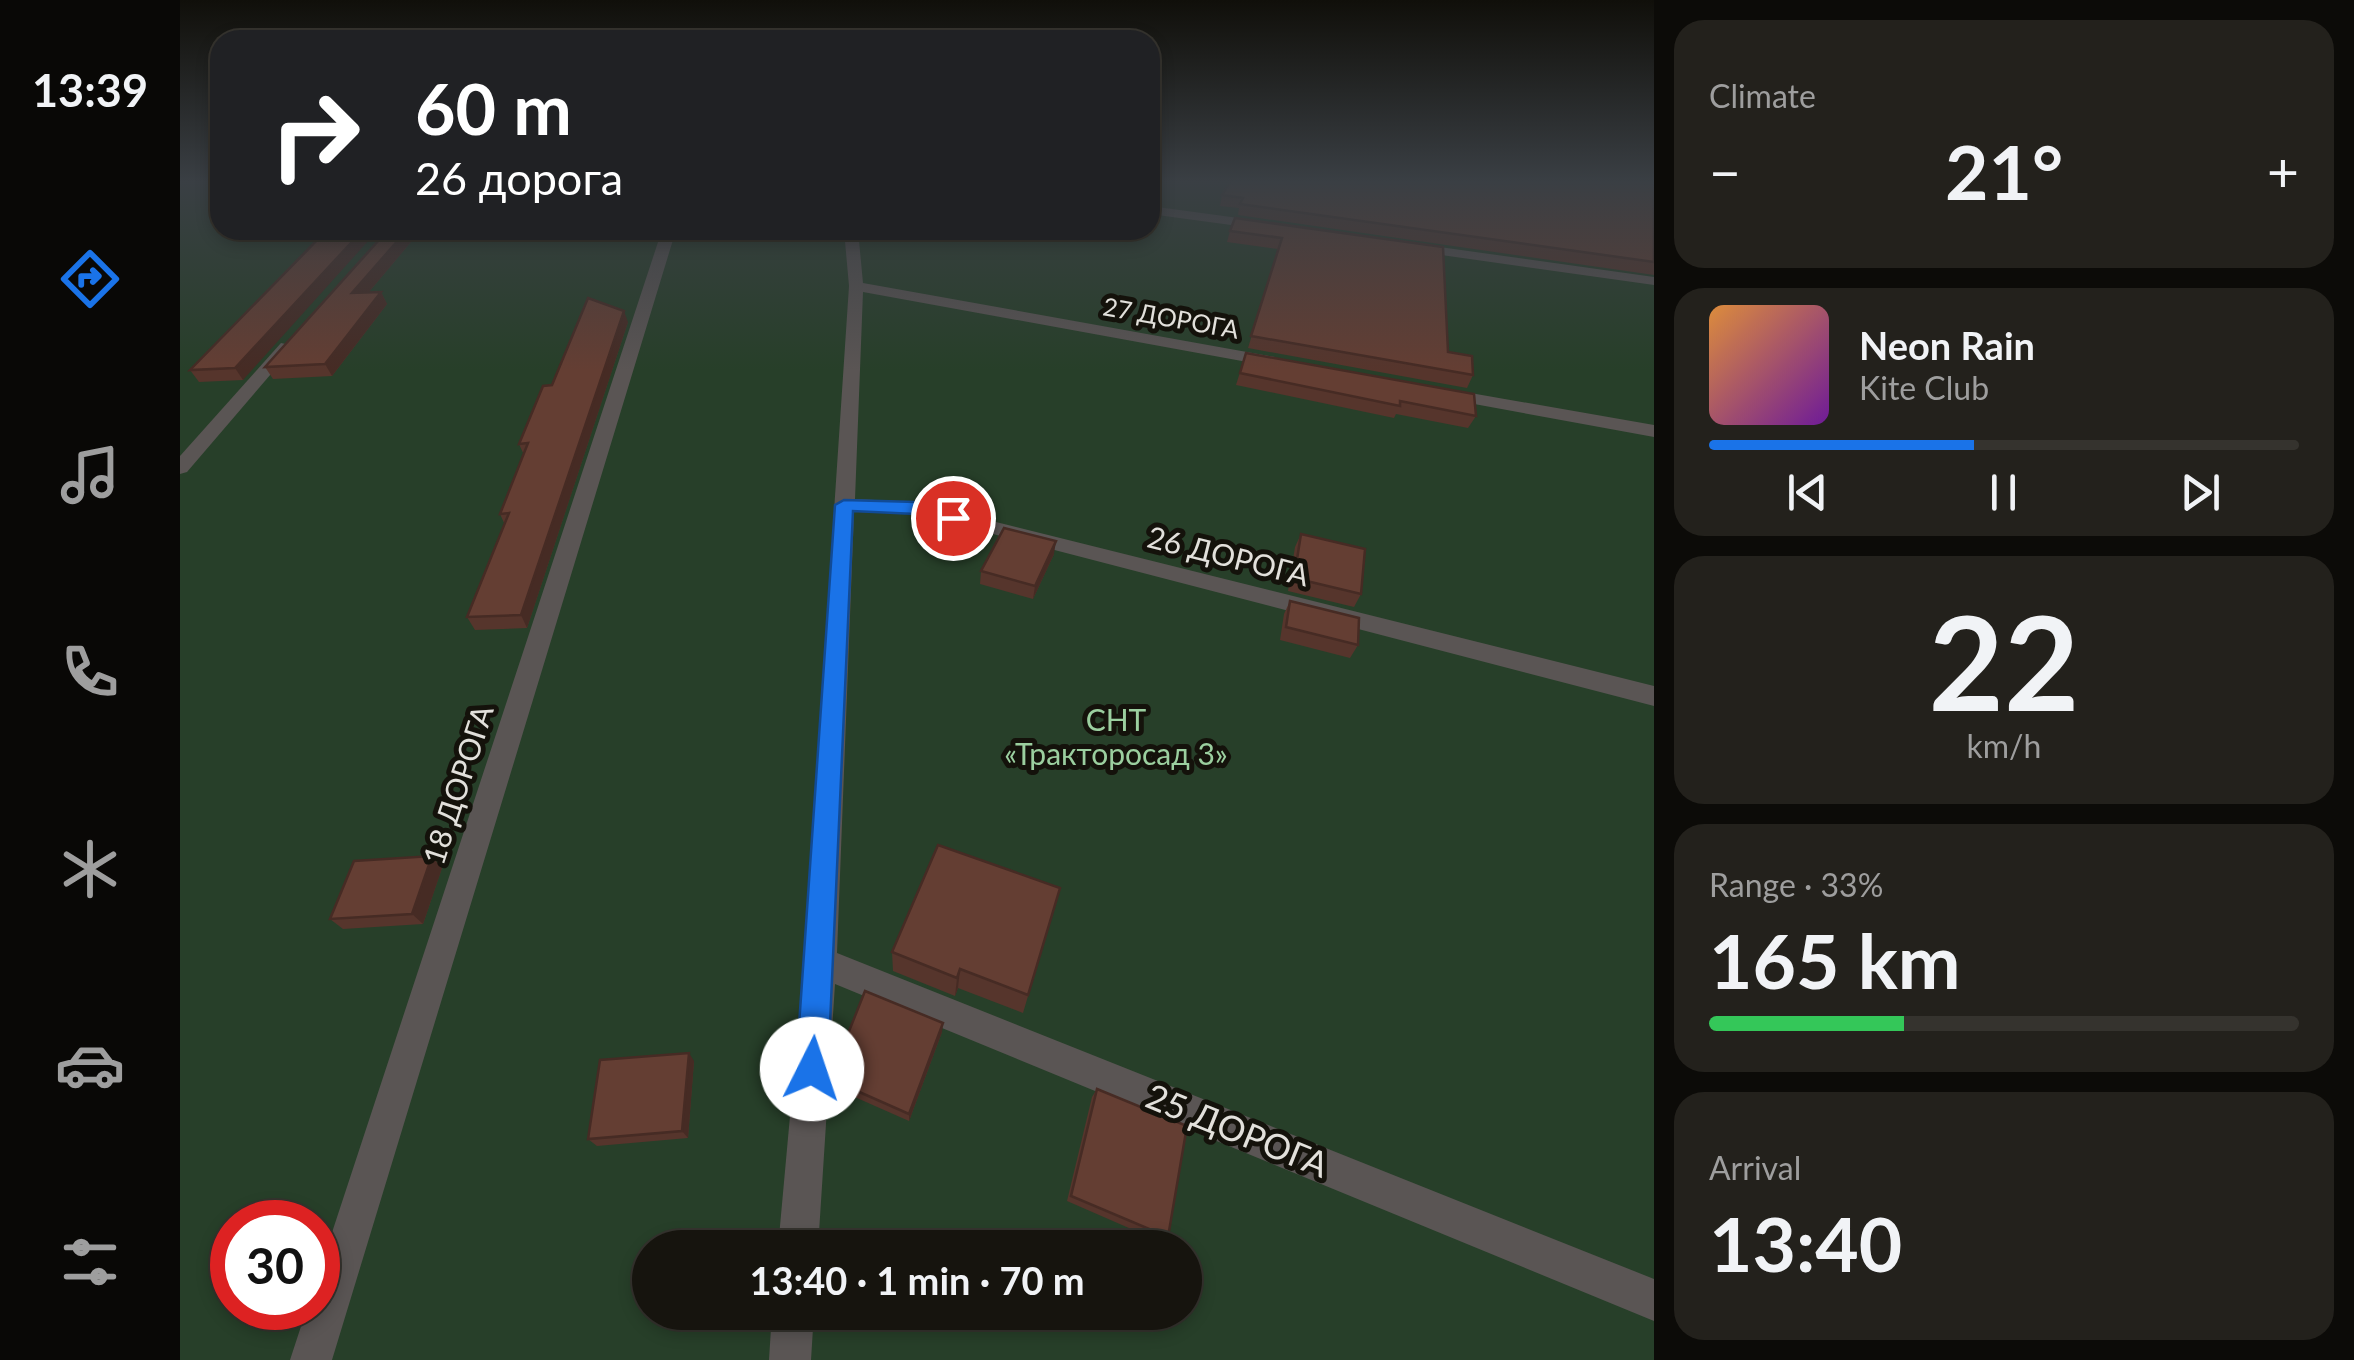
<!DOCTYPE html>
<meta charset="utf-8">
<style>
body{margin:0;font-family:Lato,sans-serif;background:#23211c;color:#f1f3f6;height:100vh;display:flex;flex-direction:column;font-size:38px;white-space:nowrap}
*{box-sizing:border-box;margin:0}
p{font-size:32px;color:#9e9e9e}
.icon{flex:none;width:55px;height:55px;fill:none;stroke:currentColor;stroke-width:2;stroke-linecap:round;stroke-linejoin:round}
.map{position:relative;flex:1;overflow:hidden}
.sheet{display:flex;flex-direction:column;gap:20px;padding:20px;background:#0c0b08;width:700px}
.sheet>*{flex:none}
.banner{position:absolute;left:30px;top:30px;width:950px;height:210px;border-radius:30px;box-shadow:0 5px 15px #0003,0 0 0 2px #35332e;background:#202124;color:#fff;overflow:hidden}
.speed{position:absolute;left:30px;top:1200px;display:flex;gap:20px;font-size:50px;font-weight:700;text-align:center}
.speed>*{display:grid;place-content:center;width:130px;height:130px;border-radius:50%;background:#16140e;box-shadow:0 5px 15px #0003,0 0 0 2px #35332e;line-height:1}
.speed .limit{border:15px solid #d22;background:#fff;color:#111}
.pin{position:absolute;display:grid;place-items:center;width:85px;height:85px;color:#fff;margin:-42px;border:5px solid #fff;border-radius:50%;box-shadow:0 2px 10px #0007}
.me{position:absolute;width:110px;margin:-55px;rotate:4deg;stroke-linejoin:round;filter:drop-shadow(0 0 8px #0008)}
.turn{display:flex;align-items:center;gap:35px;height:210px;padding:0 40px;font-size:45px}
.turn .icon{width:130px;height:130px;stroke-width:2.5}
.turn b{display:block;font-size:70px;line-height:85px}
.big{font-size:75px;font-weight:700;line-height:1.1}
.sheet .card{flex:1;display:flex;flex-direction:column;justify-content:center;gap:15px;min-width:0;padding:0 35px;border-radius:30px;background:#23211c}
.sheet .dial{align-items:center;gap:0}
.dial b{font-size:130px;line-height:1}
.song{display:flex;align-items:center;gap:30px}
.cover{width:120px;height:120px;border-radius:15px;background:linear-gradient(135deg,hsl(30 70% 55%),hsl(280 70% 35%))}
.played{height:10px;border-radius:5px;background:linear-gradient(90deg,#1a73e8 45%,#35332e 45%)}
.keys{display:flex;justify-content:space-around;direction:ltr}
.heat{display:flex;justify-content:space-between;align-items:center;font-size:55px;direction:ltr}
.charge{height:15px;border-radius:8px;background:linear-gradient(90deg,#34c759 33%,#35332e 0)}
.trip{position:absolute;left:452px;top:1230px;width:570px;height:100px;border-radius:50px;background:#16140e;box-shadow:0 5px 15px #0003,0 0 0 2px #35332e;font-weight:700;line-height:100px;text-align:center}
main{display:flex;flex:1;min-height:0}
.dock{display:flex;flex-direction:column;width:180px;justify-content:space-around;align-items:center;background:#090806;color:#9e9e9e}
.dock .icon{width:70px;height:70px}
.dock .active{color:#1a73e8}
.dock b{font-size:45px;color:#f1f3f6}
.map>svg:first-child{display:block}
.green{fill:#273f29;fill-rule:evenodd}
.lines{fill:none;stroke-linecap:round;stroke-linejoin:round}
.minor{fill:#5a5554;fill-rule:evenodd}
.wall{fill:#56352c}
.shaded-wall{fill:#462b24}
.building{fill:#643e33;stroke:#462b24;stroke-width:2.5}
.route{fill:#1a73e8;stroke:#114b97;stroke-width:2.5}
.labels{text-anchor:middle;stroke-width:10;stroke-linejoin:round;paint-order:stroke}
.far-street-label{font-size:25px;fill:#e2e0db;stroke:#14120b}
.street-label{font-size:30px;fill:#e2e0db;stroke:#14120b}
.park-label{font-size:30px;fill:#9bcf9f;stroke:#14120b}
.near-street-label{font-size:35px;fill:#e2e0db;stroke:#14120b}
</style>
<main>
<nav class="dock">
<b>13:39</b>
<svg class="icon active" aria-label="directions" viewBox="0 0 24 24"><path d="M12 3l9 9-9 9-9-9zM9 14v-3h6M13 9l2 2-2 2"/></svg>
<svg class="icon" aria-label="music" viewBox="0 0 24 24"><path d="M9 18V5l10-2v13"/><circle cx="6" cy="18" r="3"/><circle cx="16" cy="16" r="3"/></svg>
<svg class="icon" aria-label="phone" viewBox="0 0 24 24"><path d="M5 4h4l2 5-3 2q2 4 5 5l2-3 5 2v4C11 20 4 13 5 4z"/></svg>
<svg class="icon" aria-label="climate" viewBox="0 0 24 24"><path d="M12 3v18M4 7l16 10M4 17L20 7"/></svg>
<svg class="icon" aria-label="car" viewBox="0 0 24 24"><path d="M5 17H2v-5l4-1 3-4h7l3 4 3 1v5h-3M9 17h6M6 11h13"/><circle cx="7" cy="17" r="2"/><circle cx="17" cy="17" r="2"/></svg>
<svg class="icon" aria-label="filters" viewBox="0 0 24 24"><path d="M4 7h16M4 17h16"/><circle cx="9" cy="7" r="2"/><circle cx="15" cy="17" r="2"/></svg>
</nav>
<div class="map">
<svg width="1474" height="1360" viewBox="0 0 1474 1360">
<rect width="100%" height="100%" fill="#1d1b13"/>
<path class="green" d="M0,180h40v50h930v-50h504v1180h-1474zM52,1222h86v86h-86zM470,1248h535v64h-535z"/>
<g class="lines">
<g class="minor">
<polygon points="970,206 1088,222 1095,226 1088,230 970,214"/>
<polygon points="482,230 496,230 152,1360 110,1360 127,1308 138,1308 138,1275"/>
<polygon points="664,230 678,230 683,283 1095,357 1103,362 1095,367 683,292 675,499 736,502 1474,686 1474,706 736,514 674,512 657,953 1474,1279 1474,1321 655,984 638,1248 598,1248 624,962 669,286"/>
<polygon points="1231,243 1474,277 1474,285 1226,250 1224,247"/>
<polygon points="101,343 115,346 7,472 0,474 0,456"/>
<polygon points="1262,388 1474,425 1474,437 1256,397 1253,393"/>
<polygon points="592,1312 634,1312 631,1360 589,1360"/>
</g>
</g>
<g class="wall">
<polygon points="1474,180 1474,275 1058,215 1059,208 1040,206 1042,195"/>
<polygon points="147,230 63,380 19,382 10,370"/>
<polygon points="208,230 241,230 188,293 201,292 207,304 152,376 93,379 85,367"/>
<polygon points="707,230 818,230 809,240"/>
<polygon points="1050,231 1263,247 1268,352 1293,375 1287,388 1068,348 1098,249 1047,242"/>
<polygon points="448,322 347,628 295,630 287,617 325,525 320,514 344,455 339,444 372,385"/>
<polygon points="1066,353 1296,416 1288,428 1216,414 1214,418 1056,385"/>
<polygon points="1121,534 1181,594 1174,607 1108,591 1115,547"/>
<polygon points="874,554 853,599 800,584 801,571"/>
<polygon points="1110,601 1178,645 1170,658 1100,640 1104,614"/>
<polygon points="262,868 243,924 163,929 150,919"/>
<polygon points="880,888 843,1013 778,988 775,996 713,971 712,952"/>
<polygon points="762,1032 729,1121 652,1087 650,1079"/>
<polygon points="514,1061 508,1138 417,1146 408,1139"/>
<polygon points="917,1089 988,1237 981,1242 887,1201 912,1097"/>
</g>
<g class="shaded-wall">
<polygon points="183,230 198,230 63,380 55,368"/>
<polygon points="227,230 241,230 178,305 172,293"/>
<polygon points="810,230 818,230 809,240"/>
<polygon points="201,292 207,304 152,376 145,364"/>
<polygon points="444,311 448,322 347,628 341,615"/>
<polygon points="876,541 874,554 853,599 855,586"/>
<polygon points="252,856 262,868 243,924 232,914"/>
<polygon points="780,969 778,988 775,996 777,978"/>
<polygon points="763,1023 762,1032 729,1121 729,1114"/>
<polygon points="509,1053 514,1061 508,1138 502,1131"/>
</g>
<g class="building">
<polygon points="1051,180 1474,180 1474,262 1060,204 1063,198 1042,195"/>
<polygon points="1055,218 1263,247 1268,352 1292,356 1293,375 1071,336 1102,238 1050,231"/>
<polygon points="147,230 183,230 55,368 10,370"/>
<polygon points="208,230 227,230 172,293 201,292 145,364 85,367"/>
<polygon points="408,298 444,311 341,615 287,617 329,513 320,514 348,443 339,444 363,386 372,385"/>
<polygon points="1066,353 1294,394 1296,416 1220,401 1220,406 1060,373"/>
<polygon points="824,528 876,541 855,586 801,571"/>
<polygon points="1121,534 1185,549 1181,594 1114,578"/>
<polygon points="1110,601 1179,618 1178,645 1106,627"/>
<polygon points="758,845 880,888 848,995 780,969 777,978 712,952"/>
<polygon points="252,856 232,914 150,919 174,861"/>
<polygon points="685,991 763,1023 729,1114 650,1079"/>
<polygon points="509,1053 502,1131 408,1139 420,1060"/>
<polygon points="917,1089 1007,1126 988,1237 891,1196"/>
</g>
<linearGradient id="sky" x2="0" y2="1"><stop stop-color="#100f0a"/><stop offset="0.49" stop-color="#3a3f44"/><stop offset="1" stop-color="#3a3f44" stop-opacity="0"/></linearGradient>
<rect width="1474" height="370" fill="url(#sky)"/>
<polygon class="route" points="664,500 736,502 779,513 782,518 773,523 736,514 673,511 648,1069 643,1081 632,1085 620,1081 616,1069 655,505"/>
<g class="labels">
<g class="far-street-label">
<text transform="translate(991 318) rotate(10)" y="9">27 ДОРОГА</text>
</g>
<g class="street-label">
<text transform="translate(1048 557) rotate(14)" y="10">26 ДОРОГА</text>
<text transform="translate(279 785) rotate(-72)" y="10">18 ДОРОГА</text>
</g>
<g class="park-label">
<text x="936" y="731">СНТ<tspan x="936" dy="34">«Тракторосад 3»</tspan></text>
</g>
<g class="near-street-label">
<text transform="translate(1057 1131) rotate(22)" y="12">25 ДОРОГА</text>
</g>
</g>
</svg>
<div class="speed"><div class="limit">30</div></div>
<div class="pin" style="left:773px;top:518px;background:#d93025"><svg class="icon" aria-label="arrive" viewBox="0 0 24 24"><path d="M6 21V4h12l-3 4 3 4H6"/></svg></div>
<svg class="me" style="left:632px;top:1069px" viewBox="-20 -20 40 40"><circle r="19" fill="#fff"/><path d="M0-13L10 11 0 6-10 11z" fill="#1a73e8"/></svg>
<div class="trip">13:40 · 1 min · 70 m</div>
<div class="banner">
<div class="turn"><svg class="icon" aria-label="right" viewBox="0 0 24 24"><path d="M7 20v-9h11M14 6l5 5-5 5"/></svg><div><b>60 m</b>26 дорога</div></div>
</div>
</div>
<section class="sheet">
<div class="card"><p>Climate</p>
<div class="heat"><a>−</a><b class="big">21°</b><a>+</a></div>
</div>
<div class="card">
<div class="song"><i class="cover"></i><div><b>Neon Rain</b><p>Kite Club</p></div></div>
<div class="played"></div>
<div class="keys"><svg class="icon" aria-label="previous" viewBox="0 0 24 24"><path d="M18 5L8 12l10 7zM5 5v14"/></svg><svg class="icon" aria-label="pause" viewBox="0 0 24 24"><path d="M8 5v14M16 5v14"/></svg><svg class="icon" aria-label="next" viewBox="0 0 24 24"><path d="M6 5l10 7-10 7zM19 5v14"/></svg></div>
</div>
<div class="card dial"><b>22</b><p>km/h</p></div>
<div class="card"><p>Range · 33%</p><b class="big">165 km</b><div class="charge"></div></div>
<div class="card"><p>Arrival</p><b class="big">13:40</b></div>
</section>
</main>
